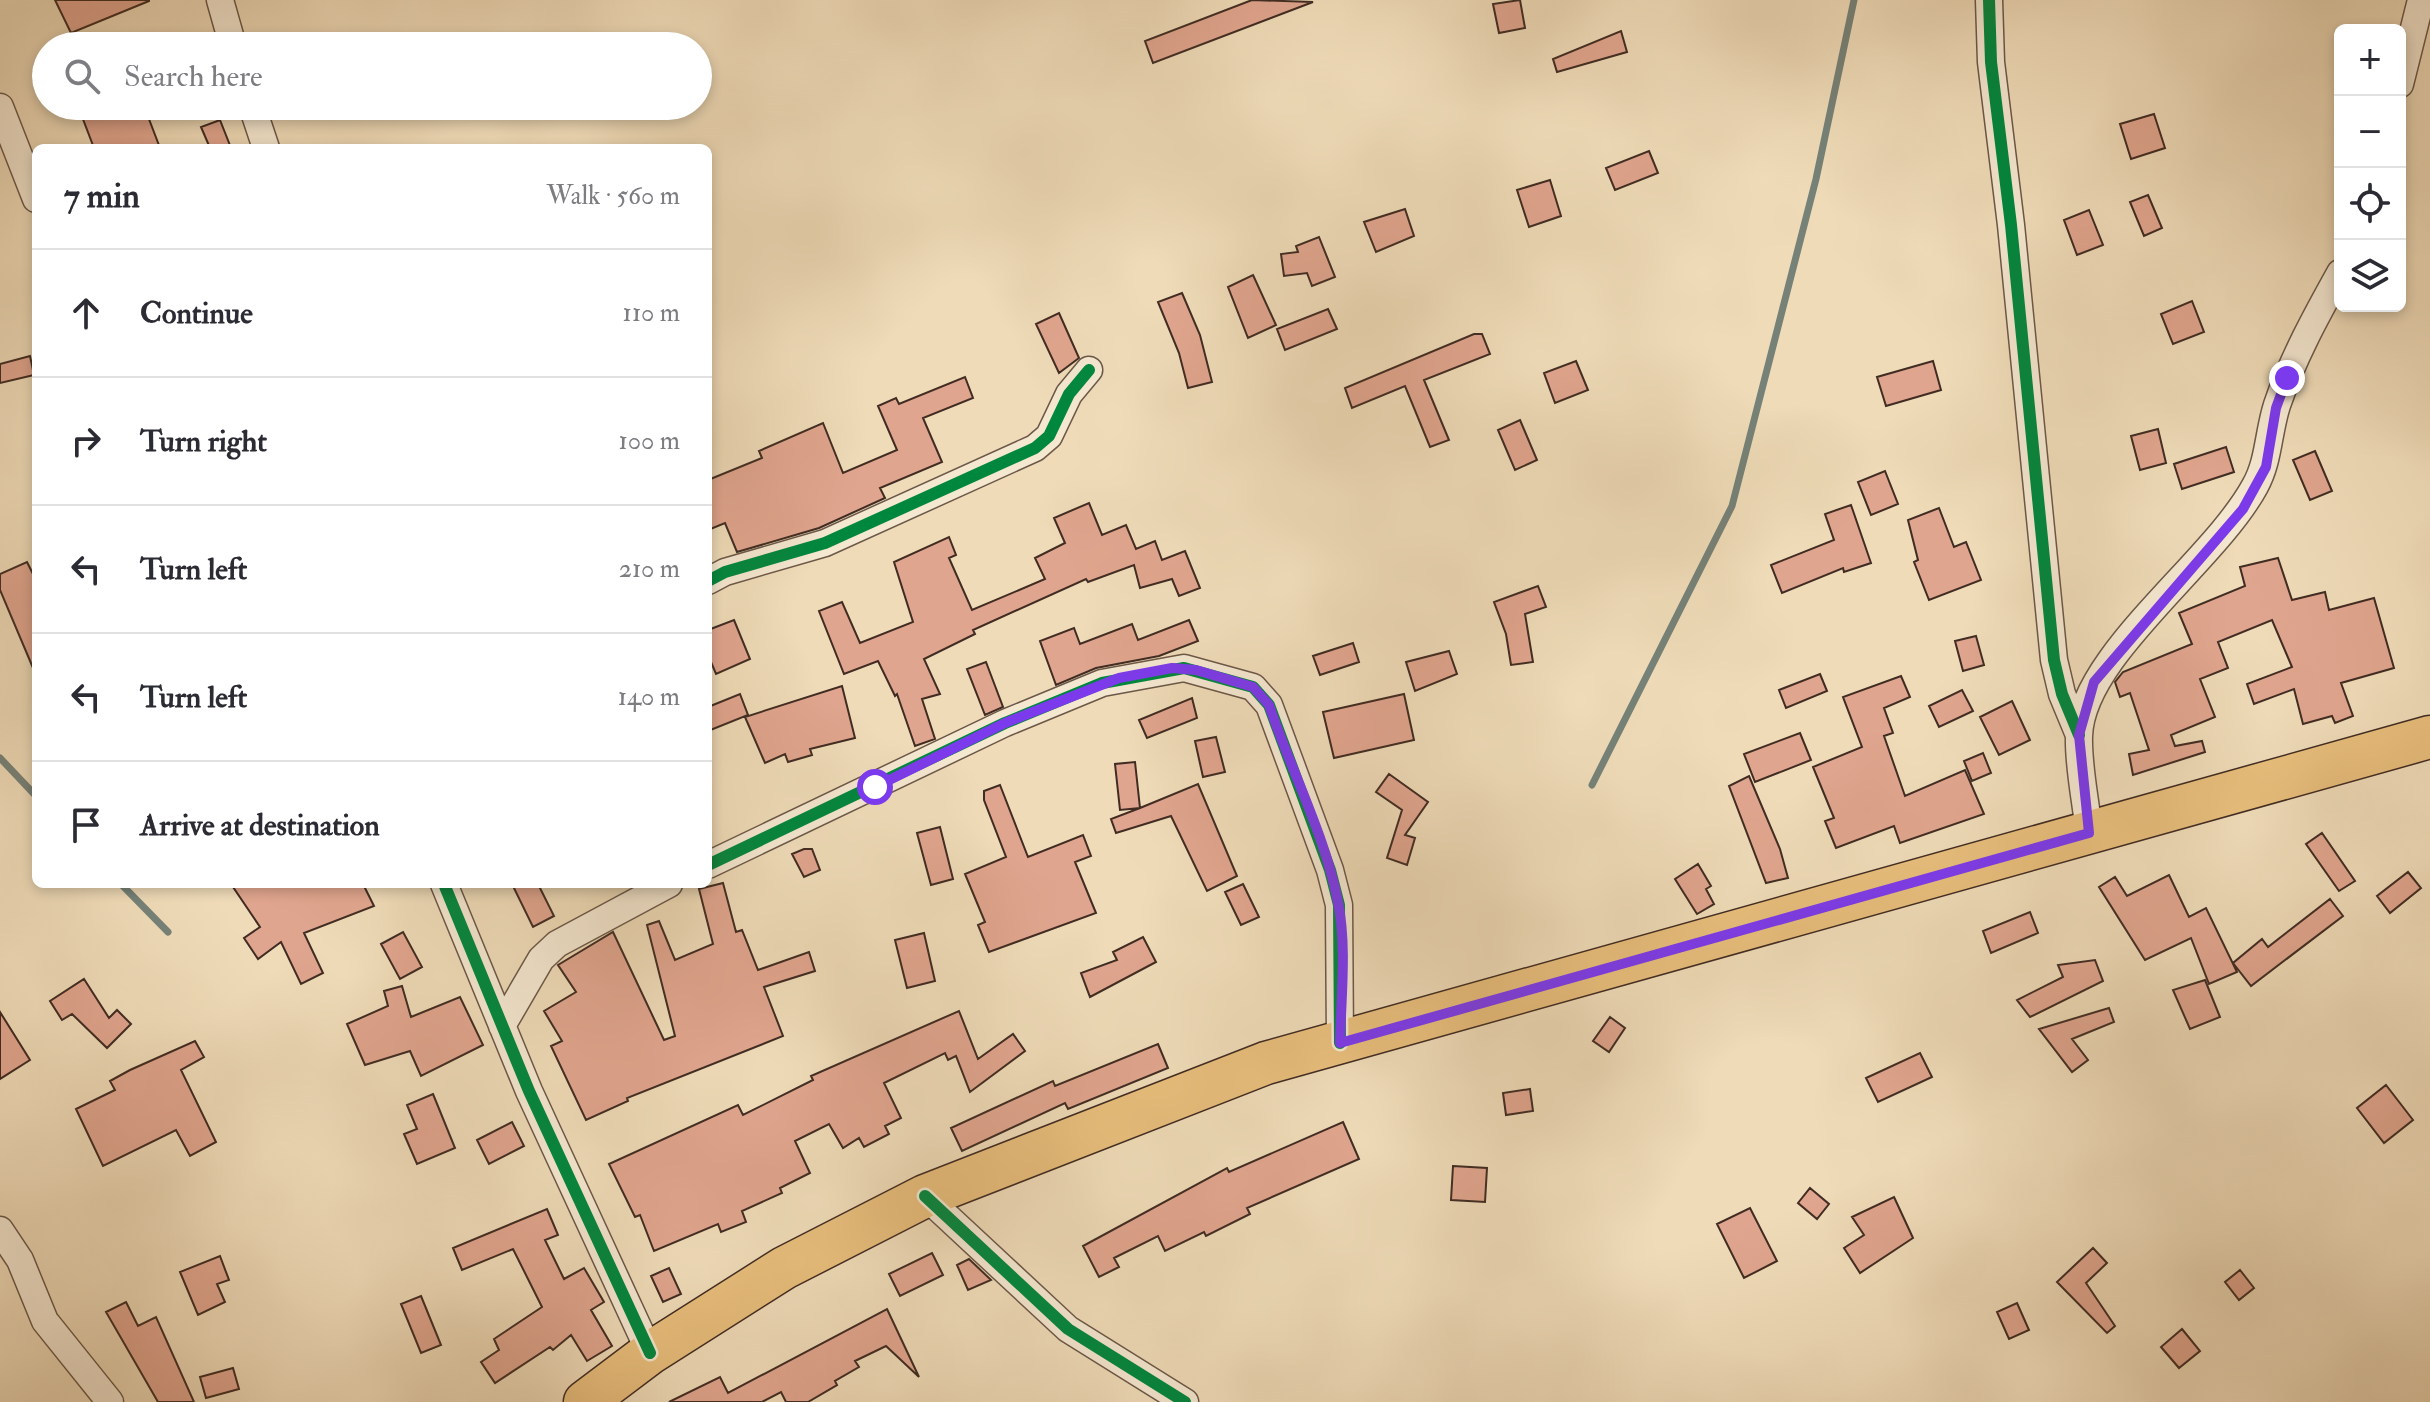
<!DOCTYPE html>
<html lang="en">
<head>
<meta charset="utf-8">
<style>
  :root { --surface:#fff; --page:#f2f2f3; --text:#2b2b33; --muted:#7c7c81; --line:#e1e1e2 }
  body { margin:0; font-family:"IM FELL Double Pica",serif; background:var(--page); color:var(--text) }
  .controls { position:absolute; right:24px; top:24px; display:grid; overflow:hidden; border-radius:12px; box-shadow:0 4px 12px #0003 }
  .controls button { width:72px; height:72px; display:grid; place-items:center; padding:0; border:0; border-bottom:2px solid var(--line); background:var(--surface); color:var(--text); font:40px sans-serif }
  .stop { position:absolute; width:24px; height:24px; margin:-18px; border:6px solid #7c3aed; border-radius:50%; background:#fff }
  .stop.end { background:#7c3aed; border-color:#fff; box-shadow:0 2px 8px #0008 }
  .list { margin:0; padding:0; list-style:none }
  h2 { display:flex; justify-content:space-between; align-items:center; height:104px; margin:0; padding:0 32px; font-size:34px }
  h2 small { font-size:26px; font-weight:400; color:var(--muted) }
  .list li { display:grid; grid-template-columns:52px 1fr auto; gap:24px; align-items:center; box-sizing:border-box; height:128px; padding:0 32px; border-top:2px solid var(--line) }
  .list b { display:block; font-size:30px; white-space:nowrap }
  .list em { font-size:26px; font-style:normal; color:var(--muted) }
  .icon { flex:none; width:44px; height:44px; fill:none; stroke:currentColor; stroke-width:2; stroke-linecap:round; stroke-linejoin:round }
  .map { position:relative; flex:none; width:2430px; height:1402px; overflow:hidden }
  .search { position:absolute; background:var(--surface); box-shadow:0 4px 12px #0003; left:32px; top:32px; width:680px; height:88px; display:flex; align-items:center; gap:20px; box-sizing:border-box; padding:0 28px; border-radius:44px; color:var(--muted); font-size:30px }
  .panel { position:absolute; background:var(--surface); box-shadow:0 4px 12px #0003; left:32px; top:144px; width:680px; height:744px; border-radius:12px }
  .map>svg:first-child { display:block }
</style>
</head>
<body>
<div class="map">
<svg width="2430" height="1402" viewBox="0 0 2430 1402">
  <rect width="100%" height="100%" fill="#efdbb8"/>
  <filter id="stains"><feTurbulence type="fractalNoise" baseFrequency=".0025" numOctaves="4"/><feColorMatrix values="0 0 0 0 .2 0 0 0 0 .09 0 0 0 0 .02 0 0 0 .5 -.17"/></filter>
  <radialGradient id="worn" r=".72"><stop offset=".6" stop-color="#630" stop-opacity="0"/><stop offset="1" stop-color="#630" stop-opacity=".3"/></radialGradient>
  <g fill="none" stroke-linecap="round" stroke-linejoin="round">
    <!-- stream -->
    <path stroke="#768278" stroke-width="7" d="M0 758 36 796
      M1592 785 1732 506 1816 179 1854 0
      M121 884 168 932"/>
  </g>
  <!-- building -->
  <path fill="#e0a58e" stroke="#402c23" stroke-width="2" d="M55 0H149V1L71 33Z
    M1252 0 1313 2 1153 63 1145 41Z
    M1520 0 1525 28 1499 33 1493 4Z
    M1621 31 1627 52 1557 72 1553 59Z
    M78 106H144L160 148H94Z
    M2154 114 2165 148 2131 159 2120 124Z
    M220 120 231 148H210L201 127Z
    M1649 151 1658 173 1615 190 1606 168Z
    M1550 180 1561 216 1529 227 1517 190Z
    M2148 195 2162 228 2144 236 2130 202Z
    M1405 209 1414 236 1376 252 1364 222Z
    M2089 210 2103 245 2077 255 2064 220Z
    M1319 237 1335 277 1312 286 1307 273 1284 276 1281 254 1298 252 1296 246Z
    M1253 275 1276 325 1248 338 1228 287Z
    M1182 293 1200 335 1212 382 1188 388 1179 353 1158 302Z
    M2192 301 2204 332 2173 344 2161 314Z
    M1328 309 1337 329 1285 350 1277 329Z
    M1059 313 1079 358 1059 373 1036 324Z
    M1474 334H1482L1490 354 1424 380 1449 440 1430 447 1405 386 1352 408 1345 388Z
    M30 356 34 375 0 383V364Z
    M1576 361 1588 390 1555 403 1544 373Z
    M1933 361 1941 390 1886 406 1877 377Z
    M965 377 973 398 923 418 942 462 880 488 885 498 819 528 737 552 725 523 708 530V480L762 458 759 451 823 423 843 473 897 450 878 406 896 398 899 404Z
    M1520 420 1537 460 1515 470 1498 430Z
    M2158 429 2166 463 2140 470 2131 436Z
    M2226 447 2234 472 2182 489 2174 464Z
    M2315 451 2332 491 2310 500 2293 460Z
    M1885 471 1898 504 1871 515 1858 482Z
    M1089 503 1102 535 1126 525 1136 549 1155 541 1162 560 1185 551 1200 588 1179 596 1172 579 1140 588 1134 565 1088 582 1086 579 973 630 975 634 924 659 940 694 922 699 935 739 915 746 897 694 895 696 878 661 844 674 819 611 842 602 860 643 913 622 894 562 949 537 956 555 949 558 972 610 1045 579 1035 558 1065 543 1054 518Z
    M1851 505 1871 563 1844 572 1843 568 1782 593 1771 565 1834 540 1825 514Z
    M1939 508 1954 547 1966 542 1981 580 1929 600 1914 562 1918 560 1908 520Z
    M2278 558 2292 600 2325 592 2329 610 2374 598 2394 668 2341 683 2353 716 2335 723 2332 716 2303 724 2294 689 2254 704 2247 684 2292 667 2272 620 2218 642 2228 668 2200 679 2215 717 2171 735 2175 746 2202 741 2205 752 2133 775 2129 754 2149 750 2130 693 2120 697 2115 682 2123 672 2192 644 2179 613 2245 586 2240 567Z
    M27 562 36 580V675L0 590V574Z
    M1538 586 1546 607 1525 614 1533 662 1511 665 1506 634 1494 602Z
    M734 620 750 659 716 674 708 655V630Z
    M1189 620 1198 641 1159 656 1096 668 1056 685 1040 641 1074 628 1080 644 1132 624 1138 640Z
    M1976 636 1984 665 1963 671 1955 641Z
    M1353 643 1359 662 1320 675 1313 656Z
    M1449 651 1457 674 1415 691 1406 662Z
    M986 662 1003 707 985 715 967 669Z
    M1820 674 1827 691 1786 708 1779 690Z
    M1901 676 1910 697 1884 708 1893 733 1884 736 1905 796 1965 770 1984 814 1900 843 1894 826 1836 848 1825 821 1834 818 1813 767 1862 747 1843 697Z
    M842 686 855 738 810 749 812 755 788 762 785 754 765 763 745 717Z
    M1962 690 1973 711 1939 727 1929 706Z
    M740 694 748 715 708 731V707Z
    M1404 694 1414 740 1334 758 1323 712Z
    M1192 698 1197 718 1147 738 1139 720Z
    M2012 701 2030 740 1999 755 1980 717Z
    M1800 733 1811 760 1755 782 1744 754Z
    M1216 737 1225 772 1203 777 1195 741Z
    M1983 753 1991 773 1972 781 1964 761Z
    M1135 762 1140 808 1198 784 1237 876 1207 891 1171 816 1116 833 1111 819 1140 808 1120 810 1115 764Z
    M1389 774 1428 802 1405 835 1415 838 1407 865 1387 858 1402 810 1376 792Z
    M1749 776 1780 849 1788 878 1766 883 1729 786Z
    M1000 785 1028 857 1083 835 1091 856 1075 862 1096 913 989 952 978 925 985 922 965 874 1006 857 984 800V791Z
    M940 827 953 879 931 885 917 833Z
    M2322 833 2355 881 2339 891 2306 844Z
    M804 849H812L820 870 804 877 792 854Z
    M1698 864 1711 886 1706 889 1714 904 1697 914 1675 879Z
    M2408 872 2421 888 2390 913 2377 896Z
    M2169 875 2189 917 2206 908 2237 972 2209 984 2191 938 2145 960 2099 887 2115 877 2127 896Z
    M723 883 736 932 742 930 758 970 809 952 815 971 764 987 783 1036 627 1098 628 1101 586 1120 551 1046 562 1041 544 1011 576 992 558 965 613 932 664 1040 675 1036 647 925 659 921 675 960 713 944 699 889Z
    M231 884H363L374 906 304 933 323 973 301 984 281 942 258 959 244 938 260 927Z
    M512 884H538L554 916 533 927Z
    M1243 884 1259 917 1241 925 1225 892Z
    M2330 899 2343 916 2251 986 2233 963 2262 939 2268 947Z
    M2030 912 2038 933 1991 953 1983 931Z
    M403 932 422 967 400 979 381 944Z
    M924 933 935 981 907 988 895 940Z
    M1143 937 1156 962 1090 997 1081 973 1117 960 1113 952Z
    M2095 960 2103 981 2030 1017 2017 1000 2063 977 2058 965Z
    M84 979 109 1018 117 1010 131 1024 107 1048 72 1014 62 1020 50 1001Z
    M2205 980 2220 1017 2190 1029 2173 990Z
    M402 986 411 1017 460 997 483 1045 421 1076 410 1051 365 1065 347 1024 388 1006 384 991Z
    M2109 1008 2114 1022 2072 1039 2088 1060 2072 1072 2039 1029Z
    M959 1011 978 1059 1013 1034 1025 1051 970 1092 956 1056 948 1060 945 1053 884 1083 901 1118 885 1126 889 1134 864 1147 859 1138 843 1148 829 1124 795 1141 810 1173 780 1188 782 1193 742 1211 746 1222 721 1232 718 1224 654 1251 640 1215 635 1217 609 1164 738 1105 743 1115 813 1080 811 1076Z
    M0 1012 30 1060 0 1079Z
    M1610 1017 1625 1028 1609 1052 1593 1041Z
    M195 1041 204 1057 181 1070 216 1142 190 1156 176 1130 103 1166 76 1109 115 1090 110 1081 130 1070Z
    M1158 1044 1168 1068 1068 1109 1065 1103 962 1151 951 1128 1053 1081 1055 1086Z
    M1920 1053 1932 1077 1878 1102 1866 1078Z
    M2386 1085 2413 1120 2384 1143 2357 1108Z
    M1530 1089 1533 1111 1506 1115 1503 1093Z
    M433 1094 455 1148 417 1164 404 1134 417 1129 407 1105Z
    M512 1122 524 1146 489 1164 477 1140Z
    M1343 1122 1359 1159 1247 1208 1250 1214 1206 1236 1204 1232 1165 1251 1158 1236 1114 1258 1119 1267 1099 1277 1083 1246 1227 1168 1229 1172Z
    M1453 1166 1487 1168 1485 1202 1451 1200Z
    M1810 1188 1829 1204 1817 1219 1798 1203Z
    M1894 1197 1913 1238 1860 1273 1844 1248 1864 1235 1852 1217Z
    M1750 1208 1777 1261 1744 1278 1717 1224Z
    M547 1209 558 1235 545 1240 564 1279 584 1268 604 1302 591 1310 612 1346 587 1361 571 1335 553 1350 550 1347 495 1383 481 1362 499 1350 494 1339 542 1307 513 1249 462 1270 453 1248Z
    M2093 1248 2107 1263 2086 1283 2115 1326 2107 1333 2057 1282Z
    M932 1253 943 1275 900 1296 889 1274Z
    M220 1256 229 1280 217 1284 225 1302 198 1315 180 1272Z
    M969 1259 991 1280 968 1290 957 1265Z
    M669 1268 681 1294 663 1302 651 1276Z
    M2240 1270 2254 1288 2239 1300 2225 1282Z
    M421 1296 441 1345 421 1353 401 1304Z
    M126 1302 138 1326 156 1317 194 1402H158L106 1312Z
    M2017 1303 2029 1330 2009 1339 1997 1312Z
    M887 1309 919 1377 886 1346 855 1361 859 1367 835 1381 837 1385 808 1402H786L781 1392 762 1402H669L720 1377 728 1393Z
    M2182 1329 2200 1351 2179 1368 2161 1347Z
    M233 1368 239 1389 206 1398 200 1377Z"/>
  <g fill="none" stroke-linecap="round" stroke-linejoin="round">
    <!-- minor casing -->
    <g stroke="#6c5848" stroke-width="29">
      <path id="minor" d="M220 0 233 46
        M1989 0 1991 62 2011 225 2054 660 2062 694 2079 735
        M2400 84 2421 0
        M252 106 266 148
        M0 107 36 199
        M708 581 725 572 825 543 1035 448 1049 436 1069 394 1089 370
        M2089 833C2086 801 2078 767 2079 736 2081 656 2214 562 2255 486 2269 461 2268 433 2277 405 2293 358 2316 316 2340 273
        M708 865 1005 723 1102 683 1184 668 1253 687 1269 705 1330 870 1339 905 1340 1043
        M444 884 529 1091 650 1353
        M502 1026 541 959 557 944 669 884
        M925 1196 1068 1329 1185 1402
        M0 1230 20 1260 45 1321 110 1402"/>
    </g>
    <!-- primary casing -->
    <g stroke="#402c23" stroke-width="45">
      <path id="primary" d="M585 1402 650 1353 784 1268 925 1196 1266 1063 2430 737"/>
    </g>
    <!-- minor -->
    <use href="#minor" stroke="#f5e8d1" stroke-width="26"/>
    <!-- primary -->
    <use href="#primary" stroke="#e8be7c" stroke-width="42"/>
    <!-- cycleway casing -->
    <g stroke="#f5e8d1" stroke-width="17">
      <path id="cycleway" d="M1989 0 1991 62 2011 225 2054 660 2062 694 2079 735
        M708 581 725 572 825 543 1035 448 1049 436 1069 394 1089 370
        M708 865 1005 723 1102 683 1184 668 1253 687 1269 705 1330 870 1339 905 1340 1043
        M444 884 529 1091 650 1353
        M925 1196 1068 1329 1185 1402"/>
    </g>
    <!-- cycleway -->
    <use href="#cycleway" stroke="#00873e" stroke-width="12"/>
  </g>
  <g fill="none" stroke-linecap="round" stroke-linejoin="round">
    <!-- route -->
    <path stroke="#7c3aed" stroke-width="10" d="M875 787 1005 723 1119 678 1172 668 1196 670 1253 687 1269 705C1291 770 1325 835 1338 902 1347 947 1341 997 1340 1043L2089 833 2079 735 2094 682 2243 509 2266 467 2276 408 2287 378"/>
  </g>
  <rect width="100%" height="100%" filter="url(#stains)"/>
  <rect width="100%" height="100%" fill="url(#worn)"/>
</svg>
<div class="controls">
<button>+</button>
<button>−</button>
<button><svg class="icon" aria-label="locate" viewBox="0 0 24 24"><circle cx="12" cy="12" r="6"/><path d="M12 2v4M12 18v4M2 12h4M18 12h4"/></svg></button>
<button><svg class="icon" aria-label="layers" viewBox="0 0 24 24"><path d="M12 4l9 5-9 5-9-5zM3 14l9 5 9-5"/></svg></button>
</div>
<div class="stop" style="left:875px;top:787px"></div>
<div class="stop end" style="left:2287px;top:378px"></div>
<div class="search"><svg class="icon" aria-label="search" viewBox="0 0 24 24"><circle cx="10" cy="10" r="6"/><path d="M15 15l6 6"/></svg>Search here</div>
<section class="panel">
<h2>7 min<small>Walk · 560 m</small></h2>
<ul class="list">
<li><svg class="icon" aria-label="ahead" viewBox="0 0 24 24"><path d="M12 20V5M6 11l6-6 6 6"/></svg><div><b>Continue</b></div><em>110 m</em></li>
<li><svg class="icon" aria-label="right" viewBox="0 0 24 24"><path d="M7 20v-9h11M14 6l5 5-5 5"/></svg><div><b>Turn right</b></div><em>100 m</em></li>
<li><svg class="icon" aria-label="left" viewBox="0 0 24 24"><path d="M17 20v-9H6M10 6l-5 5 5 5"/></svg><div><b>Turn left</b></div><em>210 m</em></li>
<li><svg class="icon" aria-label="left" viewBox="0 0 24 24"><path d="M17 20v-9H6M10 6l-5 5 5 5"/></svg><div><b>Turn left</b></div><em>140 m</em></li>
<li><svg class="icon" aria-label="arrive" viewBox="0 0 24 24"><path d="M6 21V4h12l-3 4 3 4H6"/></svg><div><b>Arrive at destination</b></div></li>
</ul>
</section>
</div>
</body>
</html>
